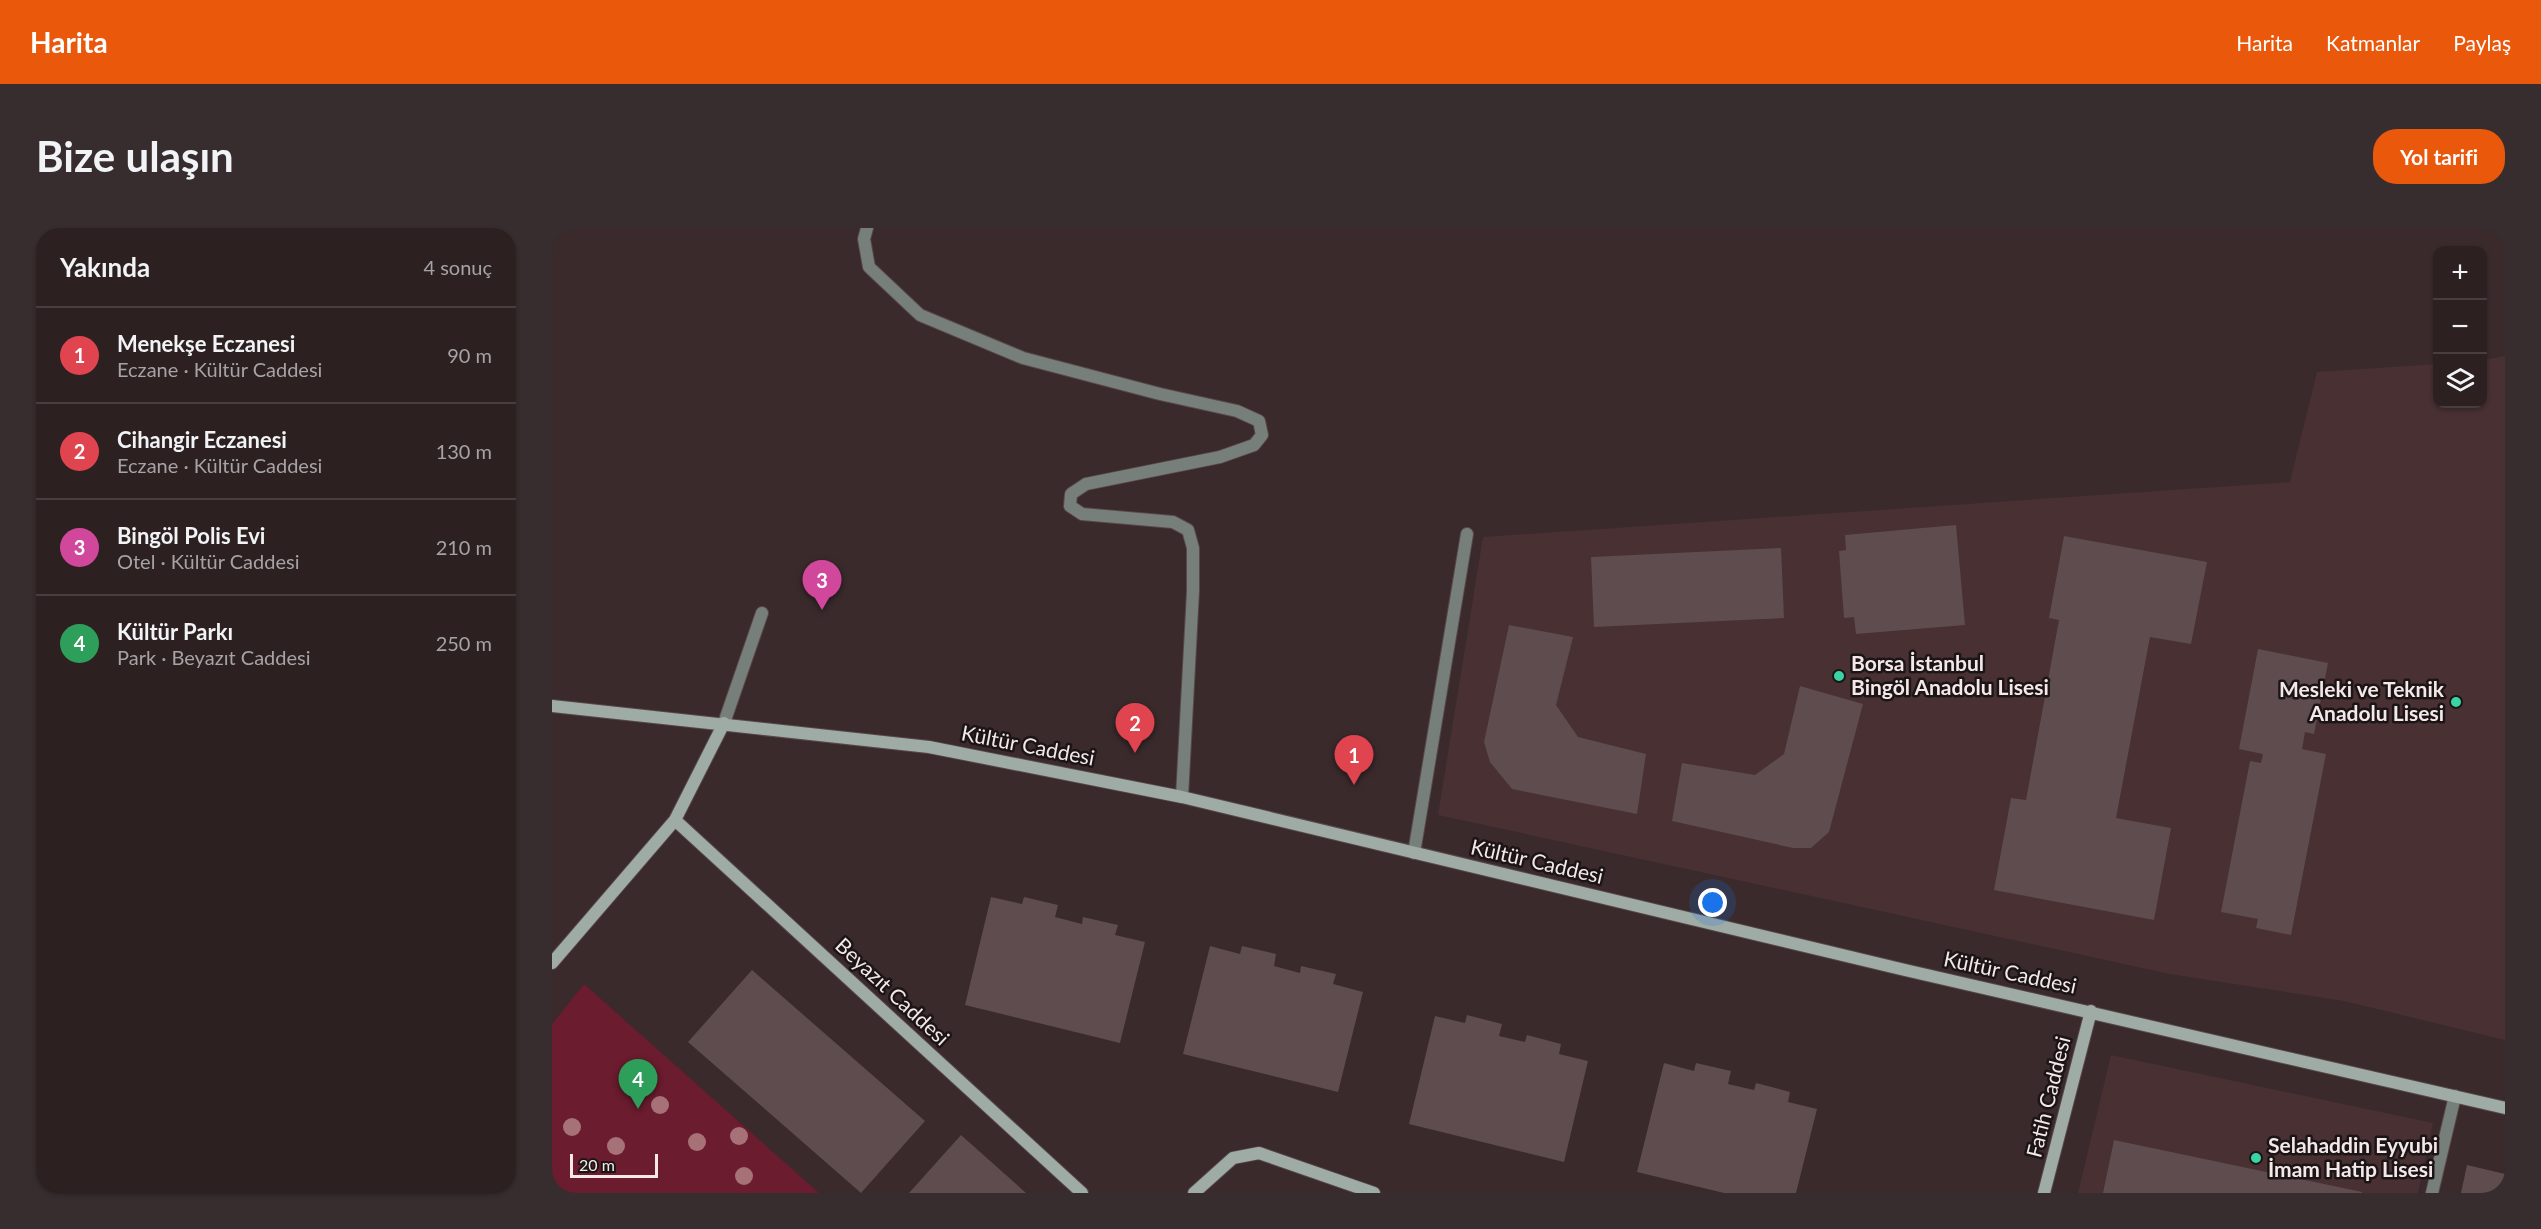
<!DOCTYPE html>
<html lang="tr">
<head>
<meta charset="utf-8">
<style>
  :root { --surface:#2c2021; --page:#382d2e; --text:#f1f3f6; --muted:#a6a3a5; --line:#483e3f; --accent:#ea580c }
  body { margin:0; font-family:Lato,sans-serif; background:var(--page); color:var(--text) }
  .controls { position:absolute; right:18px; top:18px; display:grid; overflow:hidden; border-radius:12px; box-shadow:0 2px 4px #0004 }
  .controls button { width:54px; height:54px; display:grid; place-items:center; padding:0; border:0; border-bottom:2px solid var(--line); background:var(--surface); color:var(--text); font:30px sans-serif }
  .scale { position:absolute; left:18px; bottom:15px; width:88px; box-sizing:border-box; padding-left:6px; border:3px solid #f4e8e9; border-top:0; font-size:16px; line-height:21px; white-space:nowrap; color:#f4e8e9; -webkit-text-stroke:4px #1c1516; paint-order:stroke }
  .you { position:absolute; left:1161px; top:675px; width:21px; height:21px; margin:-15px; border:4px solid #fff; border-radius:50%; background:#1a73e8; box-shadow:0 0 0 9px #1a73e833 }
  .badge { display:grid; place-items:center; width:39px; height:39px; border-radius:50%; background:var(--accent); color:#fff; font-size:20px; font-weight:700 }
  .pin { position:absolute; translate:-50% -50px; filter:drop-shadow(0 2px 3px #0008) }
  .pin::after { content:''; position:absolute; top:32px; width:21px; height:18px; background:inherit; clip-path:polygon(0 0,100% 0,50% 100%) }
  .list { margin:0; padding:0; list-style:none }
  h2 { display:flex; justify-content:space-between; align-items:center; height:78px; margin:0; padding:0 24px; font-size:26px }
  h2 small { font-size:20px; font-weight:400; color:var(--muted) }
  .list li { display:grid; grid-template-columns:39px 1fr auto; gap:18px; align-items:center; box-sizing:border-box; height:96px; padding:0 24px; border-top:2px solid var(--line) }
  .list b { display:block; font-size:22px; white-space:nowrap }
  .list p { margin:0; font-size:20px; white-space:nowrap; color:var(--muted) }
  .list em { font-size:20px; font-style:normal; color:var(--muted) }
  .icon { flex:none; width:33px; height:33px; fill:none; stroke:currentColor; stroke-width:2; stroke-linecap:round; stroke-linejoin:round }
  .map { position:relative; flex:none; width:1953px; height:965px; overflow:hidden; border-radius:24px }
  header { display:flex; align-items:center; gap:36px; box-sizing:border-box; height:84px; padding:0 30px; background:var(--accent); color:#fff }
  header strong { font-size:28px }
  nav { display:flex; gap:33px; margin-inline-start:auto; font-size:21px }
  .intro { display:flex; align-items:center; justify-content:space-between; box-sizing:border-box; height:144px; padding:0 36px }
  h1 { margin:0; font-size:42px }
  .button { padding:15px 27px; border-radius:24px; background:var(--accent); color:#fff; font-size:21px; font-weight:700 }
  main { display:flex; gap:36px; padding:0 36px }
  aside { flex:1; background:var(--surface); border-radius:24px; box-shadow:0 2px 4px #0004 }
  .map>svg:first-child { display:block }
</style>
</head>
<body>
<header>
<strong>Harita</strong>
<nav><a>Harita</a><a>Katmanlar</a><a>Paylaş</a></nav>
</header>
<div class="intro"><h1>Bize ulaşın</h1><a class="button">Yol tarifi</a></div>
<main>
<aside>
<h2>Yakında<small>4 sonuç</small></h2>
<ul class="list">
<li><span class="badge" style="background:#e0444e">1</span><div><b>Menekşe Eczanesi</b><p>Eczane · Kültür Caddesi</p></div><em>90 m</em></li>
<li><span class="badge" style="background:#e0444e">2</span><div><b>Cihangir Eczanesi</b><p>Eczane · Kültür Caddesi</p></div><em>130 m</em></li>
<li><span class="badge" style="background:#d1479c">3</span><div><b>Bingöl Polis Evi</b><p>Otel · Kültür Caddesi</p></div><em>210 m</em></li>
<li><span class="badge" style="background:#2e9e5b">4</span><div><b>Kültür Parkı</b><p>Park · Beyazıt Caddesi</p></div><em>250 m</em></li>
</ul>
</aside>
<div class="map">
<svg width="1953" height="965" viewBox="0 0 1953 965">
  <rect width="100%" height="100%" fill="#3a2a2c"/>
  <!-- built -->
  <path fill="#483033" d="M1953 128V812L1792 773 1618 746 886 587 931 309 1738 254 1765 144 1885 136 1886 176H1930L1931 132Z
    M1559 827 1881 895 1866 965H1526Z"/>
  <!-- green -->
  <path fill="#6b1c2e" d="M32 756 267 965H0V796Z"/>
  <!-- building -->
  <path fill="#5e4c4e" d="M1404 297 1413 397 1304 406 1302 389 1292 390 1287 323 1294 322 1293 307Z
    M1512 308 1655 334 1639 416 1598 409 1564 590 1619 600 1602 692 1442 662 1459 570 1474 572 1507 392 1497 390Z
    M1229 320 1232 390 1042 399 1039 329Z
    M957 397 1021 409 1004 477 1026 509 1094 526 1085 586 960 561 938 534 932 514Z
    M1706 421 1776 435 1762 506 1753 504 1750 521 1774 526 1739 707 1704 700 1706 691 1669 684 1698 533 1709 535 1711 526 1687 521Z
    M1248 458 1311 476 1277 604 1259 620H1241L1120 593 1130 535 1203 547 1232 526Z
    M439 669 470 676 472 669 506 677 503 689 530 696 531 689 566 697 563 707 593 714 568 815 413 777Z
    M658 718 688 726 690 718 724 726 722 738 748 745 749 738 784 746 781 756 811 764 786 864 631 826Z
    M200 742 373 893 309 965 136 814Z
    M915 787 950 796 947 808 973 814 975 807 1009 816 1007 826 1036 833 1012 934 857 896 883 788 913 795Z
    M1112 835 1142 843 1144 835 1179 843 1176 856 1202 862 1204 855 1238 864 1236 874 1265 881 1244 965H1172L1085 944Z
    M409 907 474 965H357Z
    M1562 912 1810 964V965H1551Z
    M1915 937 1953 946V965H1909Z"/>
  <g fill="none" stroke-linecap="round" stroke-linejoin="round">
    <!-- street casing -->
    <g stroke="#58484a" stroke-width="14">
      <path id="street" d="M315 0 312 11 317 39 368 87 471 130 608 166 685 183 707 193 710 207 702 217 668 229 534 256 519 266 518 278 530 286 621 294 636 302 641 320V363L630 569
        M172 495 210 385
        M862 625 915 306
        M1880 965 1903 868"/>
    </g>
    <!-- secondary casing -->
    <g stroke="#58484a" stroke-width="14">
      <path id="secondary" d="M0 478 377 519 630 569 1353 742 1953 880
        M123 592 530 965
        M0 735 123 592 172 495
        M642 965 681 930 707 925 822 965
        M1492 965 1539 783"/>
    </g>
    <!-- street -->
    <use href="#street" stroke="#777f7b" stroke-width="12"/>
    <!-- secondary -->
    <use href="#secondary" stroke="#9faca6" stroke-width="12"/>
  </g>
  <!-- trees -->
  <g fill="#a67278">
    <circle cx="108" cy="877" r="9"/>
    <circle cx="20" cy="899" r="9"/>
    <circle cx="187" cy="908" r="9"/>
    <circle cx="145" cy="914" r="9"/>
    <circle cx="64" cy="918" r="9"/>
    <circle cx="192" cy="948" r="9"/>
  </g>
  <!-- markers -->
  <g fill="#3ad4a4" stroke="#1c1516" stroke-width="2">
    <circle cx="1287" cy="448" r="6"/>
    <circle cx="1904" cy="474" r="6"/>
    <circle cx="1704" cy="930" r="6"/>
  </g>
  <g text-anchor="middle" stroke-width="5" stroke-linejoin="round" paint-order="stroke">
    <!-- poi labels -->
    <g font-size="21" font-weight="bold" fill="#f4e8e9" stroke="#1c1516" text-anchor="start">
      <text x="1299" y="443">Borsa İstanbul<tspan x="1299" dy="24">Bingöl Anadolu Lisesi</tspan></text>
      <text x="1892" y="469" text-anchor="end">Mesleki ve Teknik<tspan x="1892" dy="24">Anadolu Lisesi</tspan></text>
      <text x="1716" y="925">Selahaddin Eyyubi<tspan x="1716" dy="24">İmam Hatip Lisesi</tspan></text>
    </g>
    <!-- street labels -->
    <g font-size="21" fill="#f4e8e9" stroke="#1c1516">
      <text transform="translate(476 518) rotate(11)" y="7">Kültür Caddesi</text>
      <text transform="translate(985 634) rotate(13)" y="7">Kültür Caddesi</text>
      <text transform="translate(1458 745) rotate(12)" y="7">Kültür Caddesi</text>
      <text transform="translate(340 764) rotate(43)" y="7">Beyazıt Caddesi</text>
      <text transform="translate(1497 869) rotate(-76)" y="7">Fatih Caddesi</text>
    </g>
  </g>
</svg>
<div class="controls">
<button>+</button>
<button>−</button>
<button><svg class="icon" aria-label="layers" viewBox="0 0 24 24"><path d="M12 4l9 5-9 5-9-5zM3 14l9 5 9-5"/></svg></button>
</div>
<div class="scale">20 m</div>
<div class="you"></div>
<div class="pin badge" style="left:802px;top:557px;background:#e0444e">1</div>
<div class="pin badge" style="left:583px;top:525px;background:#e0444e">2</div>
<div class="pin badge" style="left:270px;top:382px;background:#d1479c">3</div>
<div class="pin badge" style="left:86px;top:881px;background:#2e9e5b">4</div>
</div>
</main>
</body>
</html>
